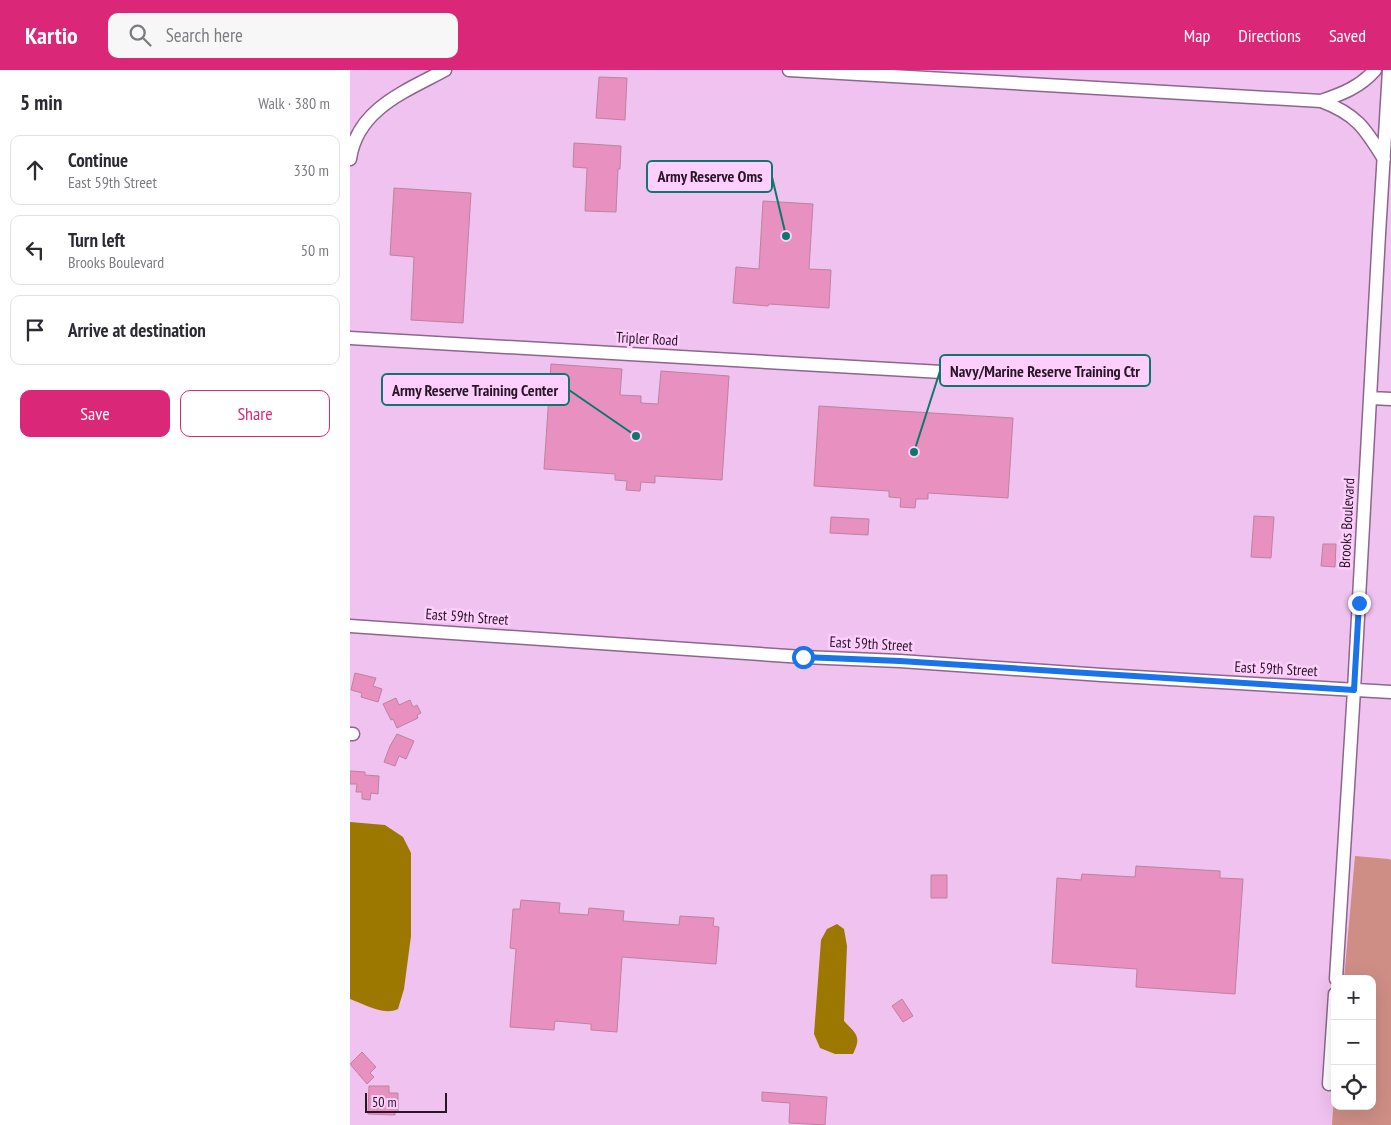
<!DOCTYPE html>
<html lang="en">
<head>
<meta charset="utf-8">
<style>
  :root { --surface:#fff; --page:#f7f7f7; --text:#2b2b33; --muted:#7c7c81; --line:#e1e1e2; --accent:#db2777 }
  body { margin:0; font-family:"PT Sans Narrow",sans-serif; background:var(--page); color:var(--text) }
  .controls { position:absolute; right:15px; bottom:15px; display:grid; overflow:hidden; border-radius:10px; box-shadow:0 5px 20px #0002 }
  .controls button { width:45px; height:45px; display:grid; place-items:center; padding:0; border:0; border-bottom:1px solid var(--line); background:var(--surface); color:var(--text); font:25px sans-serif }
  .scale { position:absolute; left:15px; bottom:12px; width:82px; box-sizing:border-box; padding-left:5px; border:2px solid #261626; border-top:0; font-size:14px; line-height:18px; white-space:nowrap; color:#261626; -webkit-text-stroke:4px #fecffd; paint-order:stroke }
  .stop { position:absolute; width:15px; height:15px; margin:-11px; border:4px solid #1a73e8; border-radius:50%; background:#fff }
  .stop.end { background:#1a73e8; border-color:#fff; box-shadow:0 1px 5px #0008 }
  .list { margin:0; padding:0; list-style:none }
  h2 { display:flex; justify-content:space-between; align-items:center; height:65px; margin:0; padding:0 20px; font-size:21px }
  h2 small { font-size:16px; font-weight:400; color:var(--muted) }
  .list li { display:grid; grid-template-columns:32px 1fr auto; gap:15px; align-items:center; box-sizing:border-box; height:70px; margin:0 10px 10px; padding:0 10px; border:1px solid var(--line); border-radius:10px }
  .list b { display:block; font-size:19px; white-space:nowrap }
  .list p { margin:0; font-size:16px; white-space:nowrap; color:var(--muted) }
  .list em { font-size:16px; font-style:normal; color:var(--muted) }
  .actions { display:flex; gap:10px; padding:15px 20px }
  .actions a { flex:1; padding:11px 0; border:1px solid var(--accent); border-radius:10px; text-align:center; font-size:18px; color:var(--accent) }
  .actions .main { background:var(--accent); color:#fff }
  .icon { flex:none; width:28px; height:28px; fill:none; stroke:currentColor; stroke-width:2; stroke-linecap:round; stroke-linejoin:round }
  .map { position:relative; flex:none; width:1041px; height:1055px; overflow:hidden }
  header { display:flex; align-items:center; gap:30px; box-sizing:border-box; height:70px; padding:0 25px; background:var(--accent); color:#fff }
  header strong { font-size:24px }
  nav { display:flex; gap:28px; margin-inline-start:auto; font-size:18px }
  .search { width:350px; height:45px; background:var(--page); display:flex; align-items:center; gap:12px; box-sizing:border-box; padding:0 18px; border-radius:10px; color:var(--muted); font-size:19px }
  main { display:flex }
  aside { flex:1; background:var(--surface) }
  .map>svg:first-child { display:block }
</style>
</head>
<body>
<header>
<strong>Kartio</strong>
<div class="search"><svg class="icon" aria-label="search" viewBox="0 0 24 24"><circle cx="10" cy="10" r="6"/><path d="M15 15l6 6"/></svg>Search here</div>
<nav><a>Map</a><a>Directions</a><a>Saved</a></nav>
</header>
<main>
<aside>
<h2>5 min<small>Walk · 380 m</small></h2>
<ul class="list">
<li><svg class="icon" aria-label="ahead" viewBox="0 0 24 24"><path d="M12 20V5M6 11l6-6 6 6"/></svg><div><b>Continue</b><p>East 59th Street</p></div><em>330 m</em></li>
<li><svg class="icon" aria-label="left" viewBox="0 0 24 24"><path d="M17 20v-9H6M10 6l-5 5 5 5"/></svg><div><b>Turn left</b><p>Brooks Boulevard</p></div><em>50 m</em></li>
<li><svg class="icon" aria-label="arrive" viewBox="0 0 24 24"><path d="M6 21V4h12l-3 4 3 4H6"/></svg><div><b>Arrive at destination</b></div></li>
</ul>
<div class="actions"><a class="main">Save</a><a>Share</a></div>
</aside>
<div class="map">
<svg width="1041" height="1055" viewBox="0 0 1041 1055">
  <rect width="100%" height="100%" fill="#f0c2ef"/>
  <!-- green -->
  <path fill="#ce8e86" d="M1005 786 1039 789 1041 790V1055H982L985 1012V1036H1022V909H994Z"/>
  <!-- water -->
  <path fill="#9d7800" d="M0 752 35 755 53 767 61 783V866L54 919 48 939C33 946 14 934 0 929Z
    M487 854 494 859 497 876 494 951C506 964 512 966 503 984H485L470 978 464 964 471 870 477 859Z"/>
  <!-- building -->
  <path fill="#e890bf" stroke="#bc83a0" d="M249 7 277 8 275 50 246 48Z
    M224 73 271 76 270 99H268L266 142 235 141 237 98 223 97Z
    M44 118 121 123 113 253 61 250 64 187 40 185Z
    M413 131 463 134 459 199 481 200 479 238 419 234 418 236 383 233 386 197 409 199Z
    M201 294 272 299 270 325 291 326V333L308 334 311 301 379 306 372 410 305 406V413L291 412 290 421 276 420 277 411 265 410V404L194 399Z
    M469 336 663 348 658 428 578 423V429H566L565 438 550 437 551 428 539 427V421L464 416Z
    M904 446 924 447 921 488 901 487Z
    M481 447 519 449 518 465 480 463Z
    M973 474H986L985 497 971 496Z
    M5 603 26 608 23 616 32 619 28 632 11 627 12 623 1 620Z
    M46 628 49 635 60 630 63 637 67 635 71 643 67 645 68 648 47 658 43 649 41 650 33 634Z
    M47 664 64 671 56 689 49 686 45 696 34 692 40 676Z
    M0 701 15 702V705L29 706 28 724 21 723 20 730 12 729V722H6L7 714H0Z
    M786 796 870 801V808L893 809 885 924 786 917 787 899 702 893 707 808 731 810 732 804 785 807Z
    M581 805H597V828H581Z
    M171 830 210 833 209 843 238 845 239 838 274 841 273 851 329 855 330 846 364 848 363 856 369 857 366 894 272 887 267 962 241 960V954L205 951 204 960 160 957 166 879 160 878 163 839H170Z
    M552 929 563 946 553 952 542 936Z
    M12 982 26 997 20 1003 24 1007 17 1014 0 994Z
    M19 1016H39V1023H48V1042H45V1045L18 1044Z
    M412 1022 477 1027 475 1055 439 1053 440 1033 412 1031Z"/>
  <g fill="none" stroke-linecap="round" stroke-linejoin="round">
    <!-- minor casing -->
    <g stroke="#8e658e" stroke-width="15">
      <path id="minor" d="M439 0 971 31C1006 44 1015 58 1034 89
        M971 31C992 24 1010 17 1025 0
        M0 89C7 39 56 21 95 0
        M0 268 592 302
        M1021 328 1041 329
        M0 556 453 587 550 591 752 605 1041 622
        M0 664H3
        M986 909 1004 620 1029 164 1039 0
        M979 1014 985 924"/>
    </g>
    <!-- minor -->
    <use href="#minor" stroke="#fff" stroke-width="12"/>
  </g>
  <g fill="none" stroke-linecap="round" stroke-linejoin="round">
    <!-- route -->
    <path stroke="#1a73e8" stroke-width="6" d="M453 587 550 591 1004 620 1009 533"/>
  </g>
  <g text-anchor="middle" stroke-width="5" stroke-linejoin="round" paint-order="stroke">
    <!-- street labels -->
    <g font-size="15" fill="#261626" stroke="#fecffd">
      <text transform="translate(297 269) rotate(3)" y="5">Tripler Road</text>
      <text transform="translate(997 453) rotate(-87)" y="5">Brooks Boulevard</text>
      <text transform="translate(117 547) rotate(4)" y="5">East 59th Street</text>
      <text transform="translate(521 574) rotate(3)" y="5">East 59th Street</text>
      <text transform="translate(926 599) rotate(3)" y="5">East 59th Street</text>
    </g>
  </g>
  <!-- callouts -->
  <path fill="none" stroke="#0f766e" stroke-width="2" d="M436 166L422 107M564 382L590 301M286 366L219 320"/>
  <g fill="#0f766e" stroke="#fecffd" stroke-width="2">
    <circle cx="436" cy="166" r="5"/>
    <circle cx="564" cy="382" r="5"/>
    <circle cx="286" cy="366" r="5"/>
  </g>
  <g fill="#fecffd" stroke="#0f766e" stroke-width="2">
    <rect x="297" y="91" width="125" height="31" rx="5"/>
    <rect x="590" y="285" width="210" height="31" rx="5"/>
    <rect x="32" y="304" width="187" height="31" rx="5"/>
  </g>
  <g font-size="16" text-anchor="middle" font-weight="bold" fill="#261626">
    <text x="360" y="112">Army Reserve Oms</text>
    <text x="695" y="307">Navy/Marine Reserve Training Ctr</text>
    <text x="125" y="326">Army Reserve Training Center</text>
  </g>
</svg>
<div class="controls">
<button>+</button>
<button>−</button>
<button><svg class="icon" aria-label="locate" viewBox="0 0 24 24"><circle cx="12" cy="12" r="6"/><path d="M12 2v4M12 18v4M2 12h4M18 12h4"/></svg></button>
</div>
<div class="scale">50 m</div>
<div class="stop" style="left:453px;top:587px"></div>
<div class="stop end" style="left:1009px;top:533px"></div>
</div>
</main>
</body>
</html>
